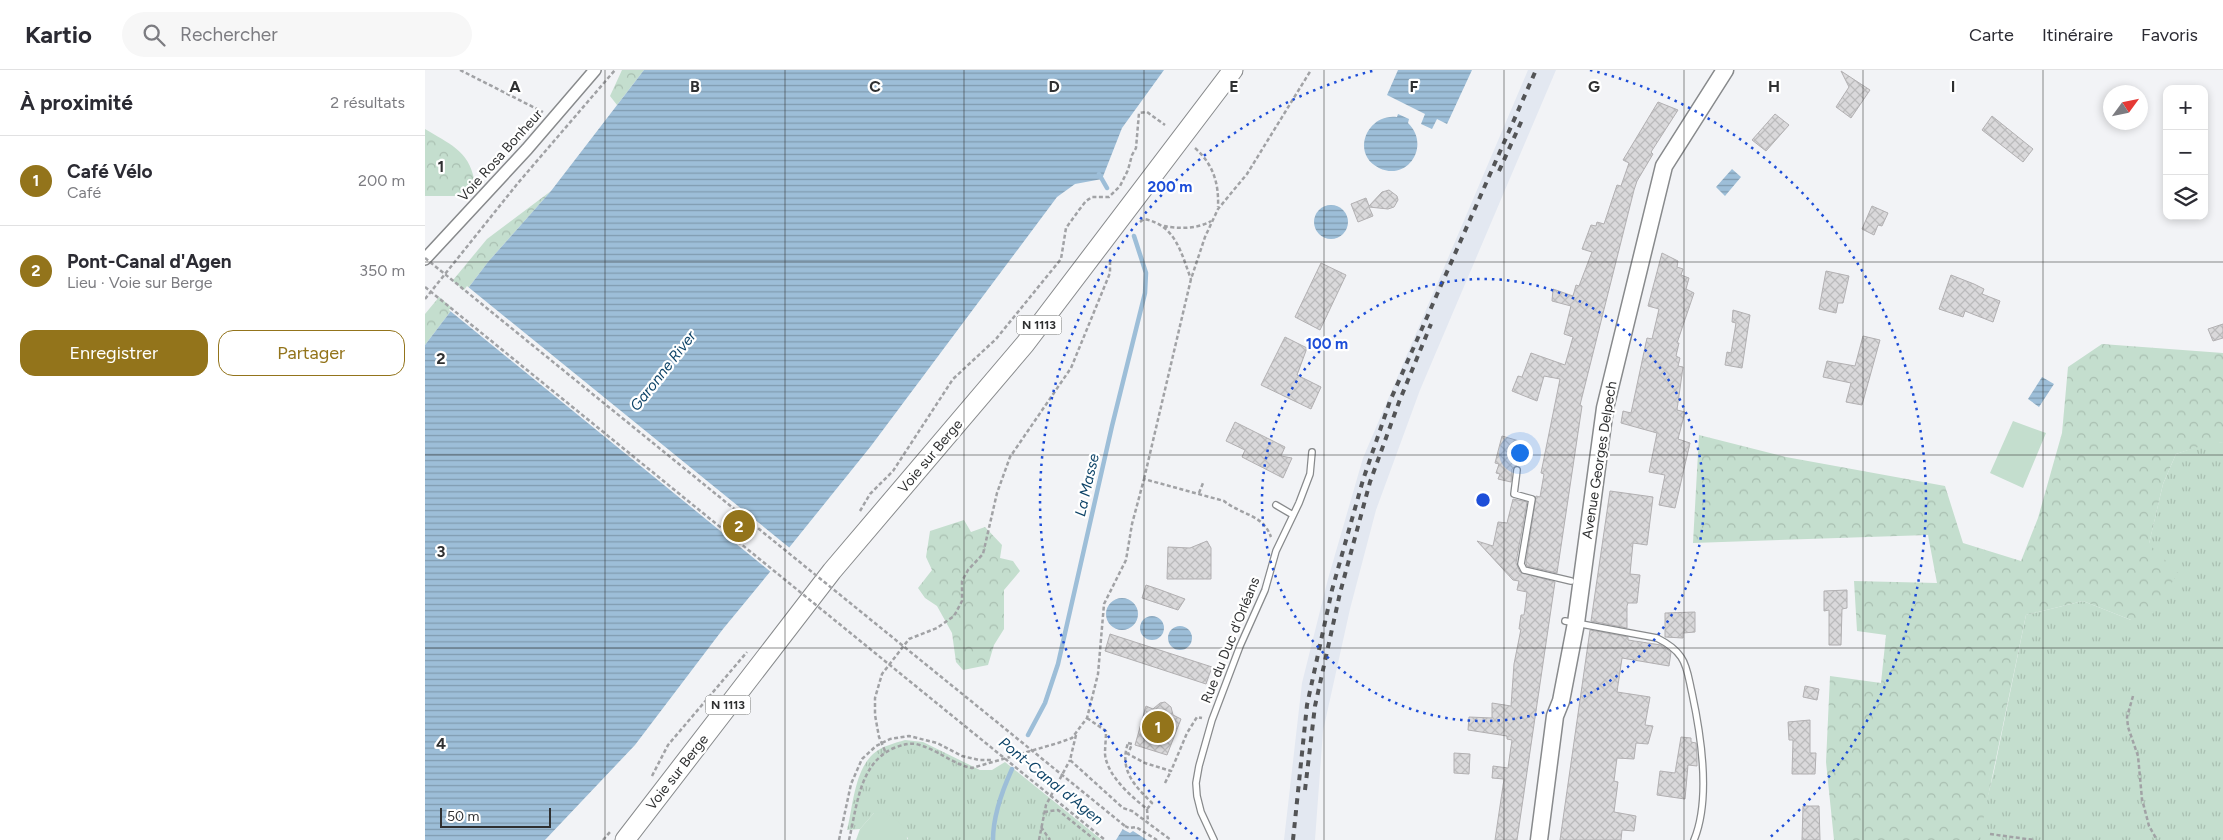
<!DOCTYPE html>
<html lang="fr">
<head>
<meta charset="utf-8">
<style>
  :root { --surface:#fff; --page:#f7f7f7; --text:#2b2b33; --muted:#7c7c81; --line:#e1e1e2; --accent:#93741b }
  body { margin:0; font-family:Figtree,sans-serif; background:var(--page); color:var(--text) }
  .controls { position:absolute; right:15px; top:15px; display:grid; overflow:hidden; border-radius:10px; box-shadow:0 2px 8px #0003 }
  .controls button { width:45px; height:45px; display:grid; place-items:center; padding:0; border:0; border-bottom:1px solid var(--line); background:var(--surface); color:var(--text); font:25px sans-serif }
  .compass { position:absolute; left:1678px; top:15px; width:45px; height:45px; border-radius:50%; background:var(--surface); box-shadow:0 2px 8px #0003; rotate:57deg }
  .scale { position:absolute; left:15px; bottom:12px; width:111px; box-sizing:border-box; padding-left:5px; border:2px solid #2f3031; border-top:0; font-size:14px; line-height:18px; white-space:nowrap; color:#2f3031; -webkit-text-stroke:4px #fff; paint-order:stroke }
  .you { position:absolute; left:1094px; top:382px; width:18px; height:18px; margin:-12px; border:4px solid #fff; border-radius:50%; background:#1a73e8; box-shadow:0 0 0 8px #1a73e833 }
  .badge { display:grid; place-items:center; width:32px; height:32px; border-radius:50%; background:var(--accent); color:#fff; font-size:16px; font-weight:700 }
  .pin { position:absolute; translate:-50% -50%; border:2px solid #fff; box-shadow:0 1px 5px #0006 }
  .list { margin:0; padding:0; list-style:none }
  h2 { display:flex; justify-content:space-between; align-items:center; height:65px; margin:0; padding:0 20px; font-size:21px }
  h2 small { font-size:16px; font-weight:400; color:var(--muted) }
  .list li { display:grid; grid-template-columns:32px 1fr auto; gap:15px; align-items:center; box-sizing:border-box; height:90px; padding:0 20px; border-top:1px solid var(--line) }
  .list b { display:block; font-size:19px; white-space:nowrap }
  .list p { margin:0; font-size:16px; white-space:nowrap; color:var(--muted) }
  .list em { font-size:16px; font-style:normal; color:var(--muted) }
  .actions { display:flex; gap:10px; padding:15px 20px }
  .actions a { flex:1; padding:11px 0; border:1px solid var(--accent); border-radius:15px; text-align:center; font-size:18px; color:var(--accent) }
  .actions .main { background:var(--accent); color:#fff }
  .icon { flex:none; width:28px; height:28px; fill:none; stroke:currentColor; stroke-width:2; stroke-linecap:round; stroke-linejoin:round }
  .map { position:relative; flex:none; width:1798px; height:770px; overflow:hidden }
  header { display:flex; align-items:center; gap:30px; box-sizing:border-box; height:70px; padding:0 25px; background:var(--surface); border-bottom:1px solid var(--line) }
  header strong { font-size:24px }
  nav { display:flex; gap:28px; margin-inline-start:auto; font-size:18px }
  .search { width:350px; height:45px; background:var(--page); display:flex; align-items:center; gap:12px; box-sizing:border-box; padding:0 18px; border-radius:28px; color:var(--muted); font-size:19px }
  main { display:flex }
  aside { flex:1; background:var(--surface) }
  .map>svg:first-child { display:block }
</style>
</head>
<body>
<header>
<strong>Kartio</strong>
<div class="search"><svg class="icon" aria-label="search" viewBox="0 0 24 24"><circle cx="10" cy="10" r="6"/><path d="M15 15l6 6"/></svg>Rechercher</div>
<nav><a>Carte</a><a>Itinéraire</a><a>Favoris</a></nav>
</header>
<main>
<aside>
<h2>À proximité<small>2 résultats</small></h2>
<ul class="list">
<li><span class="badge">1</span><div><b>Café Vélo</b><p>Café</p></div><em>200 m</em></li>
<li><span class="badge">2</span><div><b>Pont-Canal d'Agen</b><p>Lieu · Voie sur Berge</p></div><em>350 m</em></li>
</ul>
<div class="actions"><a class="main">Enregistrer</a><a>Partager</a></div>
</aside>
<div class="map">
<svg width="1798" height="770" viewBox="0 0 1798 770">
  <defs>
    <pattern id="grass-tufts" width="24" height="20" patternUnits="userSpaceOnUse" patternTransform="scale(1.25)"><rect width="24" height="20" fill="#c4dece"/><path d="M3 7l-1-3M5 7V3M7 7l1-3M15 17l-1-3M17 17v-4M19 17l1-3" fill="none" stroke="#a9bfb1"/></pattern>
    <pattern id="forest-crowns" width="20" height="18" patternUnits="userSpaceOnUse" patternTransform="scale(1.25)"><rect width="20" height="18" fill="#c4dece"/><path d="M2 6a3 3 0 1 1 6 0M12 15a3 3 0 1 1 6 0" fill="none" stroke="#a9bfb1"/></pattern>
    <pattern id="water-rules" width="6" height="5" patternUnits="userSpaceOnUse" patternTransform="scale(1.25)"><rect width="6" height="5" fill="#9dbed8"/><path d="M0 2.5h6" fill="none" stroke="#809bb0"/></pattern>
    <pattern id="building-cross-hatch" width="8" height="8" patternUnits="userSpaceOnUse" patternTransform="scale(1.25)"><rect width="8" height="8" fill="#dad9db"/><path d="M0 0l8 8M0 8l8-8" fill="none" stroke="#bbbbbc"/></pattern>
  </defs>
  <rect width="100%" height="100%" fill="#f2f3f6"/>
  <!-- built -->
  <path fill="#e3e8f1" d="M1103 0H1131L995 320 951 440 925 539 898 661 890 770H859L877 613 903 509 938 388Z"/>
  <!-- grass -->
  <path fill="url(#grass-tufts)" d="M1789 371 1798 373V770H1552L1569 701 1601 545 1658 531 1706 550 1738 414 1751 384Z
    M480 670 498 672 555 700H567L580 692 677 770H482L483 768 449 743 435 759 422 760C428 737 429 702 448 684 457 676 470 673 480 670Z"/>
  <!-- forest -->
  <path fill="url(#forest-crowns)" d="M197 0H219L192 35 185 26Z
    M0 59C23 73 44 81 49 109L33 126H0Z
    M126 121 63 192 0 275V244L62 169Z
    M1677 274 1798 283V373L1789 372 1751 384 1738 414 1724 474 1753 503 1726 546 1706 550 1658 531 1601 545 1554 770H1409L1401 692 1405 606 1456 613 1461 565 1432 561 1429 511 1512 513 1503 465 1268 473 1274 365 1361 387 1520 416 1538 473 1596 491 1613 448 1637 363 1643 297Z
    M539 450 546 462 560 457 577 475 575 488 588 491 595 501 579 520V559L569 575 563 595 538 600 531 592 527 563 512 536 500 528 493 518 507 500 501 487 505 461Z"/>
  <!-- pitch -->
  <path fill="#c4dece" d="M1588 351 1621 363 1598 418 1565 403Z
    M459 742C470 749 483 756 482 770H431L435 759 449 743Z"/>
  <!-- water -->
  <path fill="url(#water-rules)" d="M219 0H739L697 58 677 109 650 114 632 127 446 376 359 484 699 760 705 763 708 761 722 770H685L349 497 298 559 210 675 120 770H0V275L63 192 126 121Z
    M973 0H1047L1022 54 1012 49 1007 59 996 54 1000 44 962 25Z
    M973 44 984 49 983 53C1006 75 983 112 954 98 925 84 942 43 972 47Z
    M1307 99 1316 107 1300 126 1291 117Z
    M889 152a17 17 0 1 1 34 0a17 17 0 1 1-34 0Z
    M1617 307 1629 314 1614 337 1603 329Z
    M681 544a16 16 0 1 1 32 0a16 16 0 1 1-32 0Z
    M715 558a12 12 0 1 1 24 0a12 12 0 1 1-24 0Z
    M743 568a12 12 0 1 1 24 0a12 12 0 1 1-24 0Z"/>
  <!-- pier -->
  <path fill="#f2f3f6" d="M0 189 39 220 42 216 366 479 363 483 699 757 691 770H681L349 500 347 503 24 240 26 237 0 215Z"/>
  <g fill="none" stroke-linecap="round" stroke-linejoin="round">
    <!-- stream -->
    <path stroke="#9dbed8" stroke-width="4.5" d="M674 104 682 118
      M603 665 620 633 633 594 687 356 720 223 721 203 709 166
      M568 770C568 746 577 721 587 699"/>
  </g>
  <!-- building -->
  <path fill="url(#building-cross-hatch)" stroke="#b2b0b2" d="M1416 1 1445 20 1426 48 1411 37 1424 17Z
    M1233 32 1253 40 1226 82 1228 84 1212 111 1209 120 1155 335 1157 336 1132 503 1102 496 1101 493 1111 426 1115 427 1119 404 1116 403 1135 309 1119 306 1112 331 1087 321 1093 306 1097 307 1106 283 1140 295 1148 267 1139 264 1146 236 1127 231 1128 219 1148 226 1151 215 1154 216 1167 182 1157 179 1166 155 1171 156 1172 152 1179 154 1192 115 1196 116 1204 93 1198 90Z
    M1350 44 1364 55 1341 81 1327 70Z
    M1567 46 1608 79 1598 92 1557 60Z
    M964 120 972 126 973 130 969 137 963 139 944 137 948 146 933 152 926 134 941 128 944 136 957 122Z
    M1447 136 1463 143 1457 156 1453 155 1449 165 1437 159Z
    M1237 183 1253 191 1252 197 1258 199 1256 205 1264 208 1261 219 1269 223 1252 273H1254L1251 286 1255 288 1253 296 1258 297 1252 340 1260 342 1253 369 1265 373 1250 438 1234 435 1240 405 1224 402 1232 363 1196 353 1198 341 1206 343 1222 268 1227 269 1234 239 1223 236Z
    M896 193 921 205 895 260 870 247Z
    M1401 201 1424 206 1418 233H1413L1411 243 1394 239Z
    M1526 205 1549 214 1559 219 1557 224 1575 231 1568 252 1540 241 1538 247 1514 239Z
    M1308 240 1325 245 1317 298 1300 295 1302 282 1306 283 1311 253 1307 252Z
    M1798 254V268L1788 271 1783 259Z
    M1438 266 1455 270 1437 335 1421 332 1426 313 1398 307 1402 291 1430 296Z
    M860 267 882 278 872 305 896 317 886 339 836 315Z
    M810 352 860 377 856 386 867 388 858 408 817 387 820 380 801 371Z
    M1077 366 1101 373 1097 386 1094 385 1092 395 1087 399 1086 412 1073 409 1075 404 1071 403 1074 394 1070 393Z
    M1185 421 1228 427 1222 475 1208 473 1205 504 1215 505 1212 533H1203L1202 536V558L1166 551Z
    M1088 429 1102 432 1091 493 1095 502 1130 512 1092 770H1070L1079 709 1067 708 1068 696 1083 698 1087 670 1082 669V666L1043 660 1044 647 1067 648V633L1086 636 1089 594 1096 559H1094L1096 545H1099L1102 522 1092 520 1094 511 1088 510 1052 471 1068 476 1073 452 1082 453Z
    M782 471 786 478V509H742L743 477 765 478Z
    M721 515 733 519 760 529 753 540 717 528Z
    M1422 520V538L1417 539 1416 575H1404V540L1399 541V521Z
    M1270 542V562L1258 563V568L1240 567V543Z
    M1165 560 1203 567V570L1236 575 1246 582 1244 596 1197 588 1192 622 1225 627 1220 655 1228 656 1223 674 1211 673 1209 689 1192 688 1189 711 1193 712 1189 742 1211 746 1209 761 1197 760 1196 770H1135Z
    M685 564 787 597 781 614 680 581Z
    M1380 616 1394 619 1392 630 1378 627Z
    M740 632 746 637 748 645 756 649 742 685 710 675 721 636 728 639 735 633Z
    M1385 650V683H1391L1390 704H1367L1368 670H1364L1363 652Z
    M1256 667 1266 668V672L1271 673 1272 687V696L1263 695 1260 729 1232 725 1235 701 1250 703Z
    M1029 683 1045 684 1044 704 1029 703Z
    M1378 736H1394L1395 770H1377Z"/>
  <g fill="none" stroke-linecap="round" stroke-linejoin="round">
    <!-- lane casing -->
    <g stroke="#888a8c" stroke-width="8">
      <path id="lane" d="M1092 400 1089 424 1107 429 1096 494 1099 500 1146 511
        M851 435 868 445
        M1140 551 1232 568C1242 573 1250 578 1256 587 1263 597 1264 611 1267 623 1276 665 1286 729 1269 770
        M789 770 776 742 772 726 771 713 774 696 787 650 815 576 840 520 851 481 874 433 885 404 887 382"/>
    </g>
    <!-- street casing -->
    <g stroke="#888a8c" stroke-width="14">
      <path id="street" d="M0 189 102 79 170 0"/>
    </g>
    <!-- secondary casing -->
    <g stroke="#888a8c" stroke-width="19">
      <path id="secondary" d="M1114 770 1130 646 1136 631 1151 553 1180 338 1239 96 1300 0"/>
    </g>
    <!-- primary casing -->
    <g stroke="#888a8c" stroke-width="21">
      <path id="primary" d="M200 770 407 501 600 274 808 0"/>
    </g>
    <!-- path -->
    <path stroke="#a1a2a5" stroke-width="2.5" stroke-dasharray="4 2.5" stroke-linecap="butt" d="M35 0 118 42
      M770 78C788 94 794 113 793 137
      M715 152 719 149C751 155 756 183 766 209
      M739 156C753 159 773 159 786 151
      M0 229 93 113 190 0
      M719 409 766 209 780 167 793 139 822 104 886 0
      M774 423 778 413
      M435 441 445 424 468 401 528 309 571 269 636 189 641 158 654 140 661 131 667 127H684L695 116 703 100 707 85 711 78 714 43 722 42 740 55
      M1708 626 1702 647 1703 657 1713 686 1717 729 1724 756 1732 770
      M662 648 681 661C681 669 680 677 680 684 682 706 707 727 722 739L727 733C709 715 694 700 703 673
      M651 665 645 690 698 738 707 741 746 770
      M703 673 707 674 703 684 720 693 746 701 762 663 772 647 777 648
      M460 681 454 667 450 645V628L457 604 484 569 512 558 529 546 537 531V511L543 500 558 484 572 423 585 387 646 298 685 203V190
      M227 706 243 675 322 582
      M740 713 746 701
      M722 739 723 752
      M619 742 633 740 670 770
      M700 756 704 758 711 757 732 770
      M616 757 625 770
      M1565 764 1609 770
      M178 770 185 762
      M414 770 426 714 437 689 451 676 465 669 484 666 512 673 537 686 554 690H568
      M424 770C432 737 434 693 469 678 477 675 483 673 491 674 512 679 527 694 547 698L633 673 647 668 662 648 673 604 679 534 701 490 707 454 719 409 799 431C816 445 838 444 846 467
      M614 770 621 735 645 690"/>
    <!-- lane -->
    <use href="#lane" stroke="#fff" stroke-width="5.5"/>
    <!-- street -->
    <use href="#street" stroke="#fff" stroke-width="11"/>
    <!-- secondary -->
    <use href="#secondary" stroke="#fff" stroke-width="16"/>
    <!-- primary -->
    <use href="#primary" stroke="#fff" stroke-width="19"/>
    <!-- rail -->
    <path stroke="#535456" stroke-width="4" stroke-dasharray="6 6" stroke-linecap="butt" d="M1074 101 1097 50
      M880 720 890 636 915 523 945 412 974 332 1006 254
      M868 770 882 635 907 520 938 410 965 331 1111 0"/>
    <!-- path-bridge -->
    <path stroke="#a1a2a5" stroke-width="2.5" stroke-dasharray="4 2.5" stroke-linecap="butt" d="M0 188 700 756
      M0 217 680 770"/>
  </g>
  <!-- grid -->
  <path fill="none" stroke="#2f3031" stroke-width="1" stroke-opacity="0.55" d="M180 0V770M360 0V770M539 0V770M719 0V770M899 0V770M1079 0V770M1259 0V770M1438 0V770M1618 0V770M0 192H1798M0 385H1798M0 578H1798"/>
  <!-- distance rings -->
  <g fill="none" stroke="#1d4ed8" stroke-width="2.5" stroke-dasharray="2.5 5">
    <circle cx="1058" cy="430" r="221"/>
    <path d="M773 769A443 443 0 0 1 951 0M1165 0A443 443 0 0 1 1343 769"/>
  </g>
  <g text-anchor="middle" stroke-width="4.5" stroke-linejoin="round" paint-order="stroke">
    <!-- shield labels -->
    <g fill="#fff" stroke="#6d6e6f" stroke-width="1">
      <rect x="591.5" y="245.5" width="45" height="19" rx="4"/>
      <rect x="280.5" y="625.5" width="45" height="19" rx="4"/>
    </g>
    <g font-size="12" font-weight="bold" fill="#2f3031">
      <text x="614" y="259">N 1113</text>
      <text x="303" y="639">N 1113</text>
    </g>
    <!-- street labels -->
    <g font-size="14" fill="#2f3031" stroke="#fff">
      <text transform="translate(75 85) rotate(-48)" y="5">Voie Rosa Bonheur</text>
      <text transform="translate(505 386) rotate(-50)" y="5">Voie sur Berge</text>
      <text transform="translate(1174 390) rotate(-81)" y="5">Avenue Georges Delpech</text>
      <text transform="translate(805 570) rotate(-68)" y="5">Rue du Duc d'Orléans</text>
      <text transform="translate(252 702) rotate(-52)" y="5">Voie sur Berge</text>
    </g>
    <!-- water labels -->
    <g font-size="15" font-style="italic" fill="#0e4468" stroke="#fff">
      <text transform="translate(238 301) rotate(-52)" y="5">Garonne River</text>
      <text transform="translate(662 415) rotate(-77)" y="5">La Masse</text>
      <text transform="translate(626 711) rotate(39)" y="5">Pont-Canal d'Agen</text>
    </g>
  </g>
  <g font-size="16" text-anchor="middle" font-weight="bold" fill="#2f3031" stroke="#fff" stroke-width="4.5" stroke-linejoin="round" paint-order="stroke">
    <text x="90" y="22">A</text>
    <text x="270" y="22">B</text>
    <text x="450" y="22">C</text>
    <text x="629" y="22">D</text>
    <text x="809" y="22">E</text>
    <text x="989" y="22">F</text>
    <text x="1169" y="22">G</text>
    <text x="1349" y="22">H</text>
    <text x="1528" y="22">I</text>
    <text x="16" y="102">1</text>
    <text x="16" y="294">2</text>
    <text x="16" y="487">3</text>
    <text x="16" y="679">4</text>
  </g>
  <circle cx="1058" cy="430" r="8" fill="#1d4ed8" stroke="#fff" stroke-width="2.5"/>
  <g font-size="15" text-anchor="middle" font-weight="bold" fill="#1d4ed8" stroke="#fff" stroke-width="4.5" stroke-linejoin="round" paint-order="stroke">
    <text x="745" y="122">200 m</text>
    <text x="902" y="279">100 m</text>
  </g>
</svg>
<div class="controls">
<button>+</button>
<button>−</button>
<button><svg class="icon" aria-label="layers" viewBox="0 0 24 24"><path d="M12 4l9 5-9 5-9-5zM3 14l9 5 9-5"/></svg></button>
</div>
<svg class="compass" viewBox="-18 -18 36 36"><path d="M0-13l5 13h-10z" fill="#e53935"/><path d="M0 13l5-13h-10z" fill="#7c7c81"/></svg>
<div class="scale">50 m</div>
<div class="you"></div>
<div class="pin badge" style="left:733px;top:657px">1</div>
<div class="pin badge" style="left:314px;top:456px">2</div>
</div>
</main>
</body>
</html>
